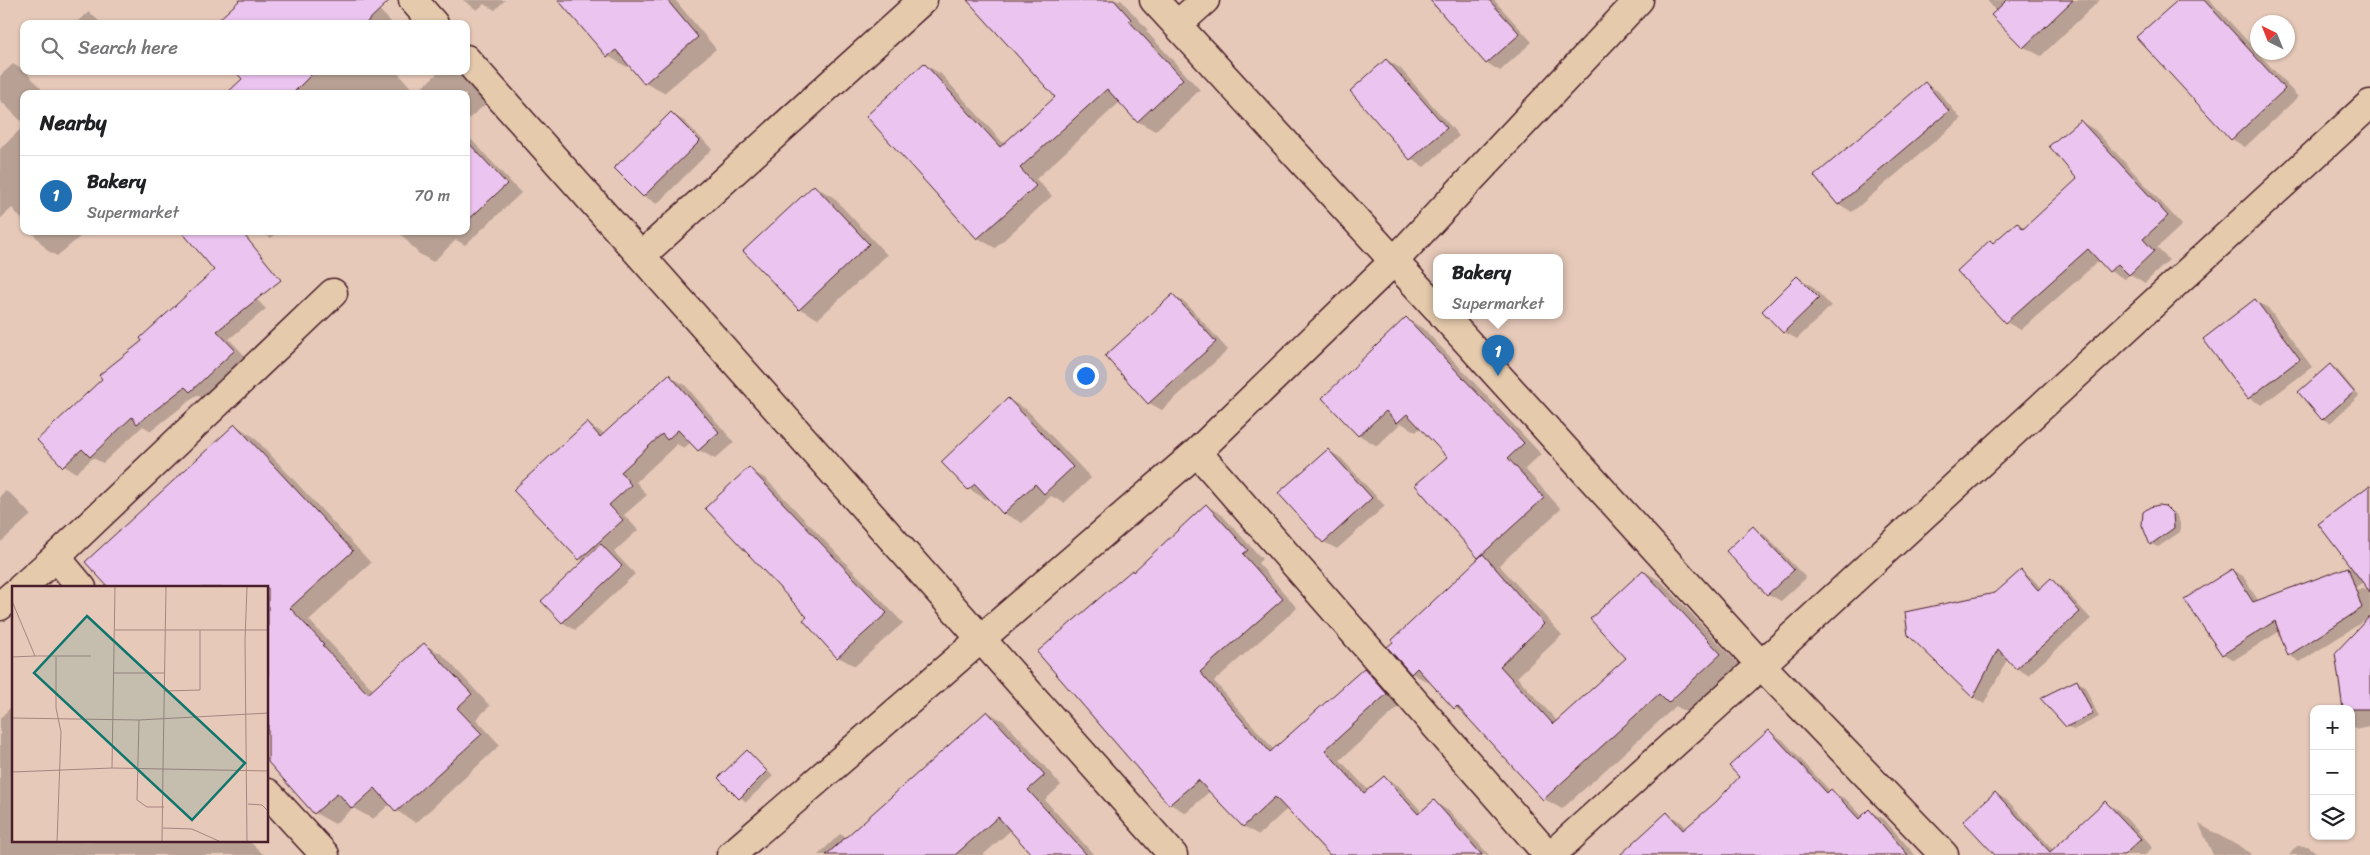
<!DOCTYPE html>
<html lang="en">
<head>
<meta charset="utf-8">
<style>
  :root { --surface:#fff; --page:#f2f2f2; --text:#202124; --muted:#757577; --line:#e0e0e0; --accent:#1f6fb2 }
  body { margin:0; font-family:Sriracha,sans-serif; background:var(--page); color:var(--text) }
  .controls { position:absolute; right:15px; bottom:15px; display:grid; overflow:hidden; border-radius:10px; box-shadow:0 1px 4px #0004 }
  .controls button { width:45px; height:45px; display:grid; place-items:center; padding:0; border:0; border-bottom:1px solid var(--line); background:var(--surface); color:var(--text); font:25px sans-serif }
  .compass { position:absolute; left:2250px; top:15px; width:45px; height:45px; border-radius:50%; background:var(--surface); box-shadow:0 1px 4px #0004; rotate:317deg }
  .you { position:absolute; left:1085px; top:375px; width:18px; height:18px; margin:-12px; border:4px solid #fff; border-radius:50%; background:#1a73e8; box-shadow:0 0 0 8px #1a73e833 }
  .badge { display:grid; place-items:center; width:32px; height:32px; border-radius:50%; background:var(--accent); color:#fff; font-size:16px; font-weight:700 }
  .pin { position:absolute; translate:-50% -41px; filter:drop-shadow(0 1px 2px #0008) }
  .pin::after { content:''; position:absolute; top:26px; width:18px; height:15px; background:inherit; clip-path:polygon(0 0,100% 0,50% 100%) }
  .popup { position:absolute; left:1433px; top:254px; width:130px; height:65px; box-sizing:border-box; display:grid; place-content:center; border-radius:10px; background:var(--surface); filter:drop-shadow(0 1px 4px #0005); font-size:16px; white-space:nowrap; color:var(--muted) }
  .popup b { font-size:19px; color:var(--text) }
  .popup::after { content:''; position:absolute; left:50%; top:100%; margin-left:-10px; border:10px solid transparent; border-top-color:var(--surface) }
  .list { margin:0; padding:0; list-style:none }
  h2 { display:flex; justify-content:space-between; align-items:center; height:65px; margin:0; padding:0 20px; font-size:21px }
  h2 small { font-size:16px; font-weight:400; color:var(--muted) }
  .list li { display:grid; grid-template-columns:32px 1fr auto; gap:15px; align-items:center; box-sizing:border-box; height:80px; padding:0 20px; border-top:1px solid var(--line) }
  .list b { display:block; font-size:19px; white-space:nowrap }
  .list p { margin:0; font-size:16px; white-space:nowrap; color:var(--muted) }
  .list em { font-size:16px; font-style:normal; color:var(--muted) }
  .icon { flex:none; width:28px; height:28px; fill:none; stroke:currentColor; stroke-width:2; stroke-linecap:round; stroke-linejoin:round }
  .map { position:relative; flex:none; width:2370px; height:855px; overflow:hidden }
  .search { position:absolute; background:var(--surface); box-shadow:0 1px 4px #0004; left:20px; top:20px; width:450px; height:55px; display:flex; align-items:center; gap:12px; box-sizing:border-box; padding:0 18px; border-radius:10px; color:var(--muted); font-size:19px }
  .panel { position:absolute; background:var(--surface); box-shadow:0 1px 4px #0004; left:20px; top:90px; width:450px; height:145px; border-radius:10px }
  .map>svg:first-child { display:block }
</style>
</head>
<body>
<div class="map">
<svg width="2370" height="855" viewBox="0 0 2370 855">
  <rect width="100%" height="100%" fill="#e6c9b9"/>
  <filter id="ink" filterUnits="userSpaceOnUse"><feTurbulence type="fractalNoise" baseFrequency=".02" numOctaves="2"/><feDisplacementMap in="SourceGraphic" scale="10" xChannelSelector="R" yChannelSelector="G"/><feConvolveMatrix kernelMatrix="1 2 1 2 8 2 1 2 1" color-interpolation-filters="sRGB"/></filter>
  <g filter="url(#ink)">
    <!-- shadow -->
    <path fill="#0003" d="M241 0H370L391 22 389 24H216Z
      M463 0H505L495 10 484 4 477 10Z
      M560 0H675L716 49 664 93 645 83 630 65 627 67 608 56Z
      M992 0H1121L1148 30 1146 31 1200 90 1155 131 1137 121 1120 102 1036 179 1052 196 995 248 978 238 924 64 941 74 1004 144 1056 97Z
      M1439 0H1494L1532 42 1500 71 1487 63 1443 12 1433 6Z
      M1987 0H2100L2041 56 2024 47Z
      M2180 0H2210L2298 97 2245 147 2232 139Z
      M89 12 102 24H74Z
      M1387 60 1400 68 1459 136 1424 167 1411 159 1352 91Z
      M13 64 26 72 46 94H24V124L0 100V76Z
      M236 71H396L416 93 440 71H456L462 74 487 103 466 121V94H253Z
      M1925 84 1938 91 1961 119 1852 212 1839 204 1816 176Z
      M671 113 684 121 712 149 657 204 644 196 616 168Z
      M2080 121 2095 130 2182 225 2157 248 2169 260 2145 283 2130 274 2125 279 2110 271 2100 260 2021 330 2006 322 1994 244 2017 224 2026 229 2079 179Z
      M24 126V222L12 208 0 219V149Z
      M466 134 521 193 465 245 456 240 433 262 418 253 398 231H466Z
      M814 186 833 197 887 255 818 319 800 309Z
      M31 231H87L57 256 48 251Z
      M260 231H279L271 238Z
      M232 274 266 309 229 339 247 358 203 398 197 395 151 431 143 426 103 463 93 458 76 473 64 466Z
      M1798 277 1811 285 1831 306 1797 339 1784 332Z
      M1173 296 1186 303 1228 350 1162 410 1149 403Z
      M2255 300 2268 308 2312 367 2262 405 2249 398Z
      M1407 319 1424 329 1541 454 1525 469 1561 509 1499 565 1562 635 1517 677 1558 722 1628 658 1644 571 1662 582 1739 665 1687 713 1676 706 1562 809 1544 799 1467 715 1455 708 1432 682 1430 683 1411 673 1481 558 1449 458 1421 427 1416 432 1401 423 1377 446 1359 435 1324 398Z
      M2330 366 2337 369 2359 396 2330 423 2323 419 2300 392Z
      M669 376 685 385 734 442 715 459 699 450 691 442 684 448 677 444 636 482 647 495 624 515 638 530 614 552 635 574 575 630 562 622 584 562 515 490 587 424 605 434Z
      M1008 399 1027 410 1091 478 1064 503 1051 496 1022 523 1003 513 989 498 987 500 969 489Z
      M235 425 254 437 371 563 309 620 374 691 424 644 443 655 490 706 476 719 500 745 416 823 397 811 390 804 373 819 353 808 335 824 315 813 268 760V588Z
      M1328 450 1341 458 1385 506 1337 549 1324 542Z
      M749 469 766 479 903 623 855 666 838 657Z
      M2370 487V577L2352 590 2370 588V617L2300 662 2289 655 2280 631 2234 660 2223 654 2232 570 2243 576 2259 602 2352 567Z
      M5 491 12 495 31 515 1 542 0 496Z
      M1207 506 1222 515 1262 559 1258 563 1297 608 1214 681 1274 750 1364 669 1380 678 1402 704 1340 760 1369 791 1384 777 1399 786 1422 812 1434 802 1449 811 1489 855H1329L1287 809 1259 835 1243 826 1210 791 1186 813 1170 804 1039 652 1134 573Z
      M2164 507 2176 514 2180 523V532L2158 547 2151 544Z
      M1753 528 1766 536 1806 578 1781 601 1768 594Z
      M2021 572 2032 578 2041 588 2051 580 2062 587 2091 619 2028 675 2016 668 2008 658 1984 704 1973 697 1909 634 1996 594Z
      M2370 623V727L2358 729 2351 726V709Z
      M2077 682 2084 685 2099 717 2073 730 2067 726Z
      M14 704V841H249L264 855H0V718Z
      M988 712 1005 722 1061 785 1045 800 1094 855H1034L1011 830 983 855H818L840 834 847 838Z
      M1769 731 1783 740 1831 792 1846 799 1863 817 1869 811 1884 819 1915 855H1621L1667 814 1681 822 1687 828 1717 803 1741 777Z
      M747 752 773 776 746 802 720 778Z
      M1995 793 2008 801 2058 855H1996Z
      M2105 803 2118 810 2153 847 2145 855H2072Z
      M2199 824 2249 852 2251 855H2213Z
      M2297 846H2308L2320 855H2289Z"/>
    <!-- building -->
    <path fill="#ebc5ef" stroke="#4a1f2b" d="M240 0H390L365 24H214Z
      M558 0H667L698 37 644 84 616 50 607 57Z
      M967 0H1114L1131 19 1129 21 1183 79 1137 122 1107 89 1020 168 1036 186 977 239 866 116 924 63 1000 147 1055 97Z
      M1430 0H1489L1520 34 1486 64Z
      M2007 0H2073L2023 48 1991 15Z
      M2178 0H2204L2285 89 2231 140 2136 37Z
      M1386 59 1447 128 1410 160 1350 91Z
      M235 71H315L292 94H226L242 79Z
      M1925 82 1949 111 1838 205 1814 176Z
      M671 112 700 141 643 197 614 168Z
      M2080 120 2168 216 2143 239 2154 251 2129 275 2118 264 2109 272 2088 249 2005 323 1957 271 1990 240 1993 243 2017 222 2023 229 2077 179 2049 146Z
      M466 140 507 184 466 222Z
      M814 185 869 244 799 310 743 251Z
      M181 231H241L281 280 217 331 235 350 190 392 185 387 137 424 132 417 90 457 82 449 63 467 37 440 102 379 99 375 142 341 140 338 214 270Z
      M1797 276 1819 298 1783 333 1762 311Z
      M1173 294 1216 342 1148 404 1105 356Z
      M2255 299 2300 359 2248 399 2203 339Z
      M1406 317 1524 443 1508 458 1544 498 1478 558 1415 485 1447 457 1407 414 1397 423 1386 411 1358 436 1322 398Z
      M2330 364 2354 392 2322 420 2298 392Z
      M669 374 719 432 698 451 678 430 667 440 662 434 621 472 631 485 609 505 623 520 579 560 513 490 587 422 600 437Z
      M1008 398 1073 467 1044 494 1035 484 1003 514 975 484 968 490 941 462Z
      M235 424 353 551 290 608 324 644 322 645 368 694 424 643 472 694 457 708 482 734 396 812 375 788 352 809 338 793 314 814 268 762V588H109L85 562Z
      M1328 449 1372 498 1323 543 1278 493Z
      M749 467 887 613 837 658 803 620 807 617 705 508Z
      M2370 485V592L2318 524Z
      M1206 504 1248 550 1243 554 1283 599 1200 672 1270 752 1364 668 1387 694 1325 750 1364 793 1384 776 1418 814 1434 800 1482 855H1330L1275 797 1243 827 1198 780 1169 805 1037 652 1132 570 1133 572Z
      M2159 505 2165 506 2173 514 2174 528 2150 545 2142 525 2143 512 2150 507Z
      M1753 526 1794 570 1767 595 1726 551Z
      M601 544 622 566 562 623 541 601Z
      M1483 554 1544 624 1500 666 1553 724 1626 658 1590 619 1643 570 1721 654 1668 703 1659 694 1543 800 1457 706 1454 709 1417 668 1411 674 1387 647 1393 642 1392 640Z
      M2348 567 2362 608 2288 656 2275 621 2222 655 2184 599 2232 569 2253 602Z
      M2021 570 2038 590 2051 578 2080 612 2016 669 1998 649 1973 698 1908 635 1905 612 1995 593Z
      M2370 616V709H2343L2335 653Z
      M2077 680 2093 714 2066 727 2040 698Z
      M987 711 1045 775 1028 790 1087 855H1032L998 817 955 855H826Z
      M1769 730 1827 793 1831 789 1859 819 1869 809 1908 855H1620L1667 812 1683 830 1716 802 1739 777 1729 766Z
      M747 750 767 771 739 799 718 778Z
      M1995 792 2050 852 2105 801 2141 839 2124 855H1995L1963 821Z"/>
    <g fill="none" stroke-linecap="round" stroke-linejoin="round">
      <!-- street casing -->
      <g stroke="#4a1f2b" stroke-width="31">
        <path id="street" d="M1177 25 1205 0
          M642 255 923 0
          M1197 452 1548 855
          M56 557 82 588
          M21 588 56 557 333 293
          M0 606 14 594
          M268 793 325 855
          M731 855 1197 452 1394 261 1639 0
          M1944 855 1761 665 2370 104"/>
      </g>
      <!-- secondary casing -->
      <g stroke="#4a1f2b" stroke-width="31">
        <path id="secondary" d="M413 0 434 24
          M1154 0 1437 308
          M466 59 1173 855
          M1443 315 1761 665 1551 855"/>
      </g>
      <!-- street -->
      <use href="#street" stroke="#e5caac" stroke-width="28"/>
      <!-- secondary -->
      <use href="#secondary" stroke="#e5caac" stroke-width="28"/>
    </g>
  </g>
  <!-- overview -->
  <g transform="translate(12 586)">
    <rect width="256" height="256" fill="#e6c9b9"/>
    <path fill="none" stroke="#a88580" stroke-width="1" d="M103 1 100 182 151 183 154 1M0 15 23 70H79M103 44H257M0 71 23 70M44 71V122L49 146 45 256M102 87H152M152 105 188 104V44M0 132 127 134 257 127M127 134 125 214 135 221H152M0 186 100 182M236 218 250 219 257 226M151 242 180 243 209 256M150 256 151 183 257 185M235 256 233 54 235 1"/>
    <path fill="#0f766e" fill-opacity="0.15" stroke="#0f766e" stroke-width="2.5" d="M75 30 233 177 180 234 22 87Z"/>
    <rect width="256" height="256" fill="none" stroke="#4a1f2b" stroke-width="2.5"/>
  </g>
</svg>
<div class="controls">
<button>+</button>
<button>−</button>
<button><svg class="icon" aria-label="layers" viewBox="0 0 24 24"><path d="M12 4l9 5-9 5-9-5zM3 14l9 5 9-5"/></svg></button>
</div>
<svg class="compass" viewBox="-18 -18 36 36"><path d="M0-13l5 13h-10z" fill="#e53935"/><path d="M0 13l5-13h-10z" fill="#757577"/></svg>
<div class="you"></div>
<div class="pin badge" style="left:1498px;top:376px">1</div>
<div class="popup"><b>Bakery</b>Supermarket</div>
<div class="search"><svg class="icon" aria-label="search" viewBox="0 0 24 24"><circle cx="10" cy="10" r="6"/><path d="M15 15l6 6"/></svg>Search here</div>
<section class="panel">
<h2>Nearby<small></small></h2>
<ul class="list">
<li><span class="badge">1</span><div><b>Bakery</b><p>Supermarket</p></div><em>70 m</em></li>
</ul>
</section>
</div>
</body>
</html>
